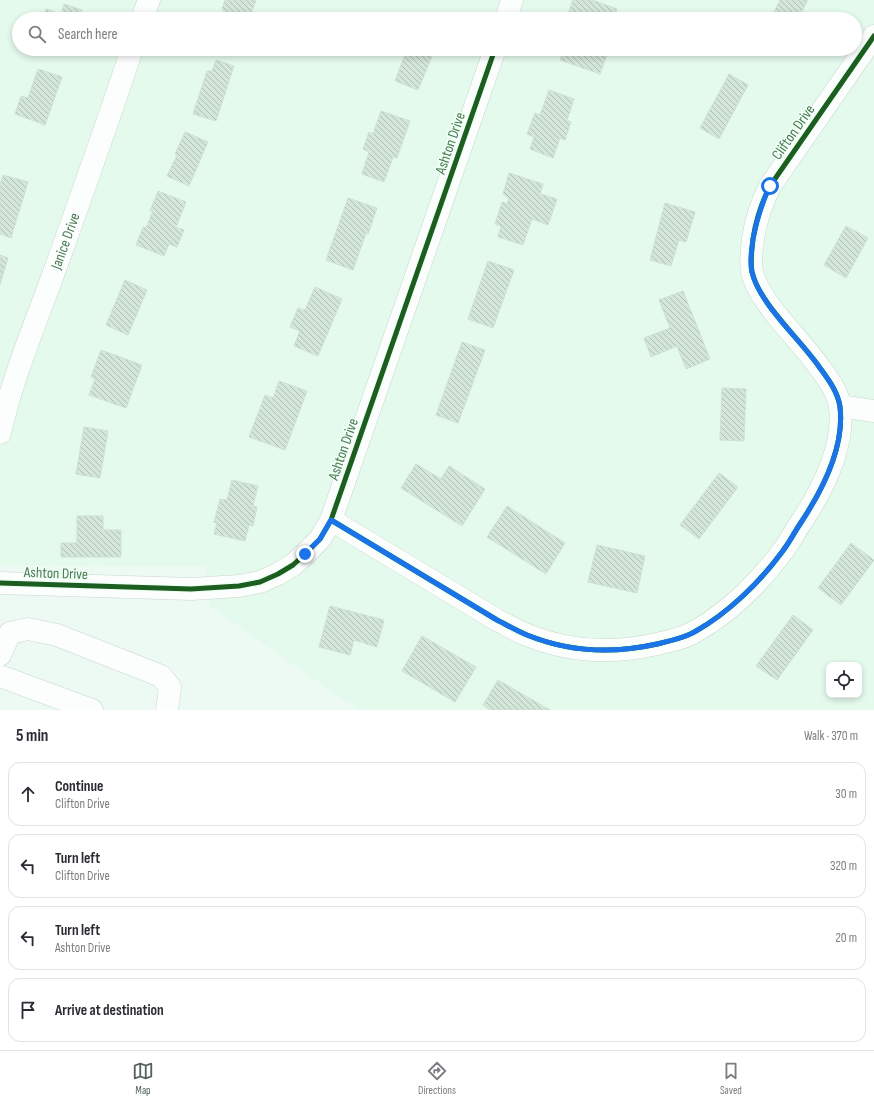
<!DOCTYPE html>
<html lang="en">
<head>
<meta charset="utf-8">
<style>
  :root { --surface:#fff; --page:#f2f2f3; --text:#2b2b33; --muted:#7c7c81; --line:#e1e1e2; --accent:#53625b }
  body { margin:0; font-family:"Sofia Sans Condensed",sans-serif; background:var(--page); color:var(--text) }
  .controls { position:absolute; right:12px; bottom:12px; display:grid; overflow:hidden; border-radius:8px; box-shadow:0 2px 6px #0003 }
  .controls button { width:36px; height:36px; display:grid; place-items:center; padding:0; border:0; border-bottom:1px solid var(--line); background:var(--surface); color:var(--text); font:20px sans-serif }
  .stop { position:absolute; width:12px; height:12px; margin:-9px; border:3px solid #1a73e8; border-radius:50%; background:#fff }
  .stop.end { background:#1a73e8; border-color:#fff; box-shadow:0 1px 4px #0008 }
  .list { margin:0; padding:0; list-style:none }
  h2 { display:flex; justify-content:space-between; align-items:center; height:52px; margin:0; padding:0 16px; font-size:17px }
  h2 small { font-size:13px; font-weight:400; color:var(--muted) }
  .list li { display:grid; grid-template-columns:26px 1fr auto; gap:12px; align-items:center; box-sizing:border-box; height:64px; margin:0 8px 8px; padding:0 8px; border:1px solid var(--line); border-radius:12px }
  .list b { display:block; font-size:15px; white-space:nowrap }
  .list p { margin:0; font-size:13px; white-space:nowrap; color:var(--muted) }
  .list em { font-size:13px; font-style:normal; color:var(--muted) }
  .icon { flex:none; width:22px; height:22px; fill:none; stroke:currentColor; stroke-width:2; stroke-linecap:round; stroke-linejoin:round }
  .map { position:relative; flex:none; width:874px; height:710px; overflow:hidden }
  .search { position:absolute; background:var(--surface); box-shadow:0 2px 6px #0003; left:12px; right:12px; top:12px; height:44px; display:flex; align-items:center; gap:10px; box-sizing:border-box; padding:0 14px; border-radius:22px; color:var(--muted); font-size:15px }
  .sheet { height:340px; background:var(--surface) }
  nav { display:flex; justify-content:space-around; align-items:center; box-sizing:border-box; height:56px; border-top:1px solid var(--line); background:var(--surface); font-size:11px; color:var(--muted) }
  nav a { display:grid; justify-items:center; gap:2px }
  nav .on { color:var(--accent) }
  .map>svg:first-child { display:block }
</style>
</head>
<body>
<div class="map">
<svg width="874" height="710" viewBox="0 0 874 710">
  <defs>
    <pattern id="building-back-hatch" width="6" height="6" patternUnits="userSpaceOnUse"><rect width="6" height="6" fill="#d4e6d9"/><path d="M-1 5l2 2M0 0l6 6M5-1l2 2" fill="none" stroke="#aebfb3"/></pattern>
  </defs>
  <rect width="100%" height="100%" fill="#edf9f3"/>
  <!-- residential -->
  <path fill="#e4faed" fill-rule="evenodd" d="M0 0H874V710H358L210 606 205 566 0 565ZM19 19H855V49H19ZM829 665H859V695H829Z"/>
  <!-- building -->
  <path fill="url(#building-back-hatch)" stroke="#cee2d4" d="M225 0H256L251 14 247 13 245 19H221L224 10 222 9Z
    M573 0H592L617 9 614 19H570V18L567 17Z
    M780 0H808L798 19H770Z
    M64 4 82 10 79 19H44L46 9 61 14Z
    M49 49H70L68 55Z
    M407 49H435L418 90 395 81Z
    M564 49H609L600 74 560 60Z
    M216 60 234 66 216 121 193 114 207 71H212Z
    M38 69 62 77 45 125 15 114 21 96 28 98Z
    M729 74 748 85 719 139 700 128Z
    M549 90 574 99 567 120 571 122 565 140 560 138 553 158 530 149 534 137 527 134 535 113 540 115Z
    M381 111 410 121 397 158 393 157 384 182 362 174 369 152 363 149 369 132 373 134Z
    M185 132 208 142 189 186 167 176 177 155 175 154Z
    M509 173 543 184 540 194 557 199 548 225 532 219 523 245 498 237 501 226 495 224 502 202 507 204 509 198 503 194Z
    M3 175 28 182 11 238 0 234V185Z
    M158 191 186 202 176 227 184 230 177 247 169 244 164 256 136 245 143 227 146 228 153 211H150Z
    M348 198 377 208 368 234 366 233 353 270 326 260Z
    M665 203 695 212 686 242 679 240 671 266 650 260Z
    M846 226 868 238 846 278 824 265Z
    M0 255 8 258 0 285Z
    M488 261 514 270 493 328 468 319Z
    M125 280 147 290 128 335 106 325Z
    M315 287 342 299 318 356 294 346 300 331 290 327 298 308 305 310Z
    M683 291 710 359 686 369 677 346 651 357 644 338 670 328 659 300Z
    M462 342 485 350 458 423 436 415Z
    M101 350 142 365 126 408 89 395 95 379 91 377Z
    M279 381 307 391 285 450 249 437 265 395 273 398Z
    M722 388 746 389 744 441 720 440Z
    M84 427 108 431 100 478 76 474Z
    M416 464 441 479 449 466 485 489 462 526 401 488Z
    M719 473 738 487 699 539 680 525Z
    M232 480 258 486 253 506 257 507 253 526 249 525 245 541 214 534 217 523 214 522 220 499 227 500Z
    M507 506 565 543 546 574 487 537Z
    M77 516H103V530H121V557H61V543H77Z
    M851 543 874 560 841 605 818 588Z
    M597 545 645 556 637 593 588 582Z
    M330 606 384 620 377 647 354 640 350 655 319 647Z
    M793 615 813 630 777 680 756 666Z
    M422 636 476 667 455 702 402 671Z
    M498 680 550 710H490L483 705Z"/>
  <g fill="none" stroke-linecap="round" stroke-linejoin="round">
    <!-- minor casing -->
    <g stroke="#c8d7cd" stroke-width="23">
      <g id="minor">
        <path d="M142 19 149 0"/>
        <path d="M506 19 512 0"/>
        <path d="M840 406 874 411"/>
        <path id="s1" d="M0 433C12 379 34 327 53 275 80 200 107 125 132 49"/>
        <path d="M331 520 497 620C507 625 517 631 527 635 569 652 613 654 657 644 670 641 685 638 696 631 728 613 760 582 782 552 789 543 794 533 800 524 822 491 845 448 840 407 838 392 828 379 820 368 801 340 759 303 752 272 750 261 752 249 753 239 756 219 761 204 770 186L874 36"/>
        <path d="M0 583 191 589 239 586 260 582 278 574 293 565 305 554 320 539 331 520 495 49"/>
        <path d="M0 655 10 633 28 629 57 635 161 676 170 687 167 710"/>
        <path d="M0 676 92 710"/>
      </g>
    </g>
    <!-- minor -->
    <use href="#minor" stroke="#fcfefd" stroke-width="22"/>
    <!-- cycleway casing -->
    <g stroke="#f0fff6" stroke-width="8">
      <path id="cycleway" d="M331 520 497 620C507 625 517 631 527 635 569 652 613 654 657 644 670 641 685 638 696 631 728 613 760 582 782 552 789 543 794 533 800 524 822 491 845 448 840 407 838 392 828 379 820 368 801 340 759 303 752 272 750 261 752 249 753 239 756 219 761 204 770 186L874 36
        M0 583 191 589 239 586 260 582 278 574 293 565 305 554 320 539 331 520 495 49"/>
    </g>
    <!-- cycleway -->
    <use href="#cycleway" stroke="#1b5e20" stroke-width="5"/>
  </g>
  <g fill="none" stroke-linecap="round" stroke-linejoin="round">
    <!-- route -->
    <path stroke="#1a73e8" stroke-width="5" d="M305 554 320 539 331 520 497 620C507 625 517 631 527 635 569 652 613 654 657 644 670 641 685 638 696 631 728 613 760 582 782 552 789 543 794 533 800 524 822 491 845 448 840 407 838 392 828 379 820 368 801 340 759 304 752 272 749 261 752 249 753 239 757 219 761 204 770 186"/>
  </g>
  <g text-anchor="middle" stroke-width="3" stroke-linejoin="round" paint-order="stroke">
    <!-- street labels -->
    <g font-size="15" fill="#4a7a53" stroke="#f0fff6">
      <text transform="translate(793 132) rotate(-55)" y="5">Clifton Drive</text>
      <text transform="translate(450 143) rotate(-71)" y="5">Ashton Drive</text>
      <text dy="5" stroke="none"><textPath href="#s1" startOffset="203">Janice Drive</textPath></text>
      <text transform="translate(343 449) rotate(-71)" y="5">Ashton Drive</text>
      <text transform="translate(56 573) rotate(2)" y="5">Ashton Drive</text>
    </g>
  </g>
</svg>
<div class="controls">
<button><svg class="icon" aria-label="locate" viewBox="0 0 24 24"><circle cx="12" cy="12" r="6"/><path d="M12 2v4M12 18v4M2 12h4M18 12h4"/></svg></button>
</div>
<div class="stop" style="left:770px;top:186px"></div>
<div class="stop end" style="left:305px;top:554px"></div>
<div class="search"><svg class="icon" aria-label="search" viewBox="0 0 24 24"><circle cx="10" cy="10" r="6"/><path d="M15 15l6 6"/></svg>Search here</div>
</div>
<section class="sheet">
<h2>5 min<small>Walk · 370 m</small></h2>
<ul class="list">
<li><svg class="icon" aria-label="ahead" viewBox="0 0 24 24"><path d="M12 20V5M6 11l6-6 6 6"/></svg><div><b>Continue</b><p>Clifton Drive</p></div><em>30 m</em></li>
<li><svg class="icon" aria-label="left" viewBox="0 0 24 24"><path d="M17 20v-9H6M10 6l-5 5 5 5"/></svg><div><b>Turn left</b><p>Clifton Drive</p></div><em>320 m</em></li>
<li><svg class="icon" aria-label="left" viewBox="0 0 24 24"><path d="M17 20v-9H6M10 6l-5 5 5 5"/></svg><div><b>Turn left</b><p>Ashton Drive</p></div><em>20 m</em></li>
<li><svg class="icon" aria-label="arrive" viewBox="0 0 24 24"><path d="M6 21V4h12l-3 4 3 4H6"/></svg><div><b>Arrive at destination</b></div></li>
</ul>
</section>
<nav>
<a class="on"><svg class="icon" aria-label="map" viewBox="0 0 24 24"><path d="M3 6l6-2 6 2 6-2v14l-6 2-6-2-6 2zM9 4v14M15 6v14"/></svg>Map</a>
<a><svg class="icon" aria-label="directions" viewBox="0 0 24 24"><path d="M12 3l9 9-9 9-9-9zM9 14v-3h6M13 9l2 2-2 2"/></svg>Directions</a>
<a><svg class="icon" aria-label="saved" viewBox="0 0 24 24"><path d="M7 4h10v16l-5-4-5 4z"/></svg>Saved</a>
</nav>
</body>
</html>
